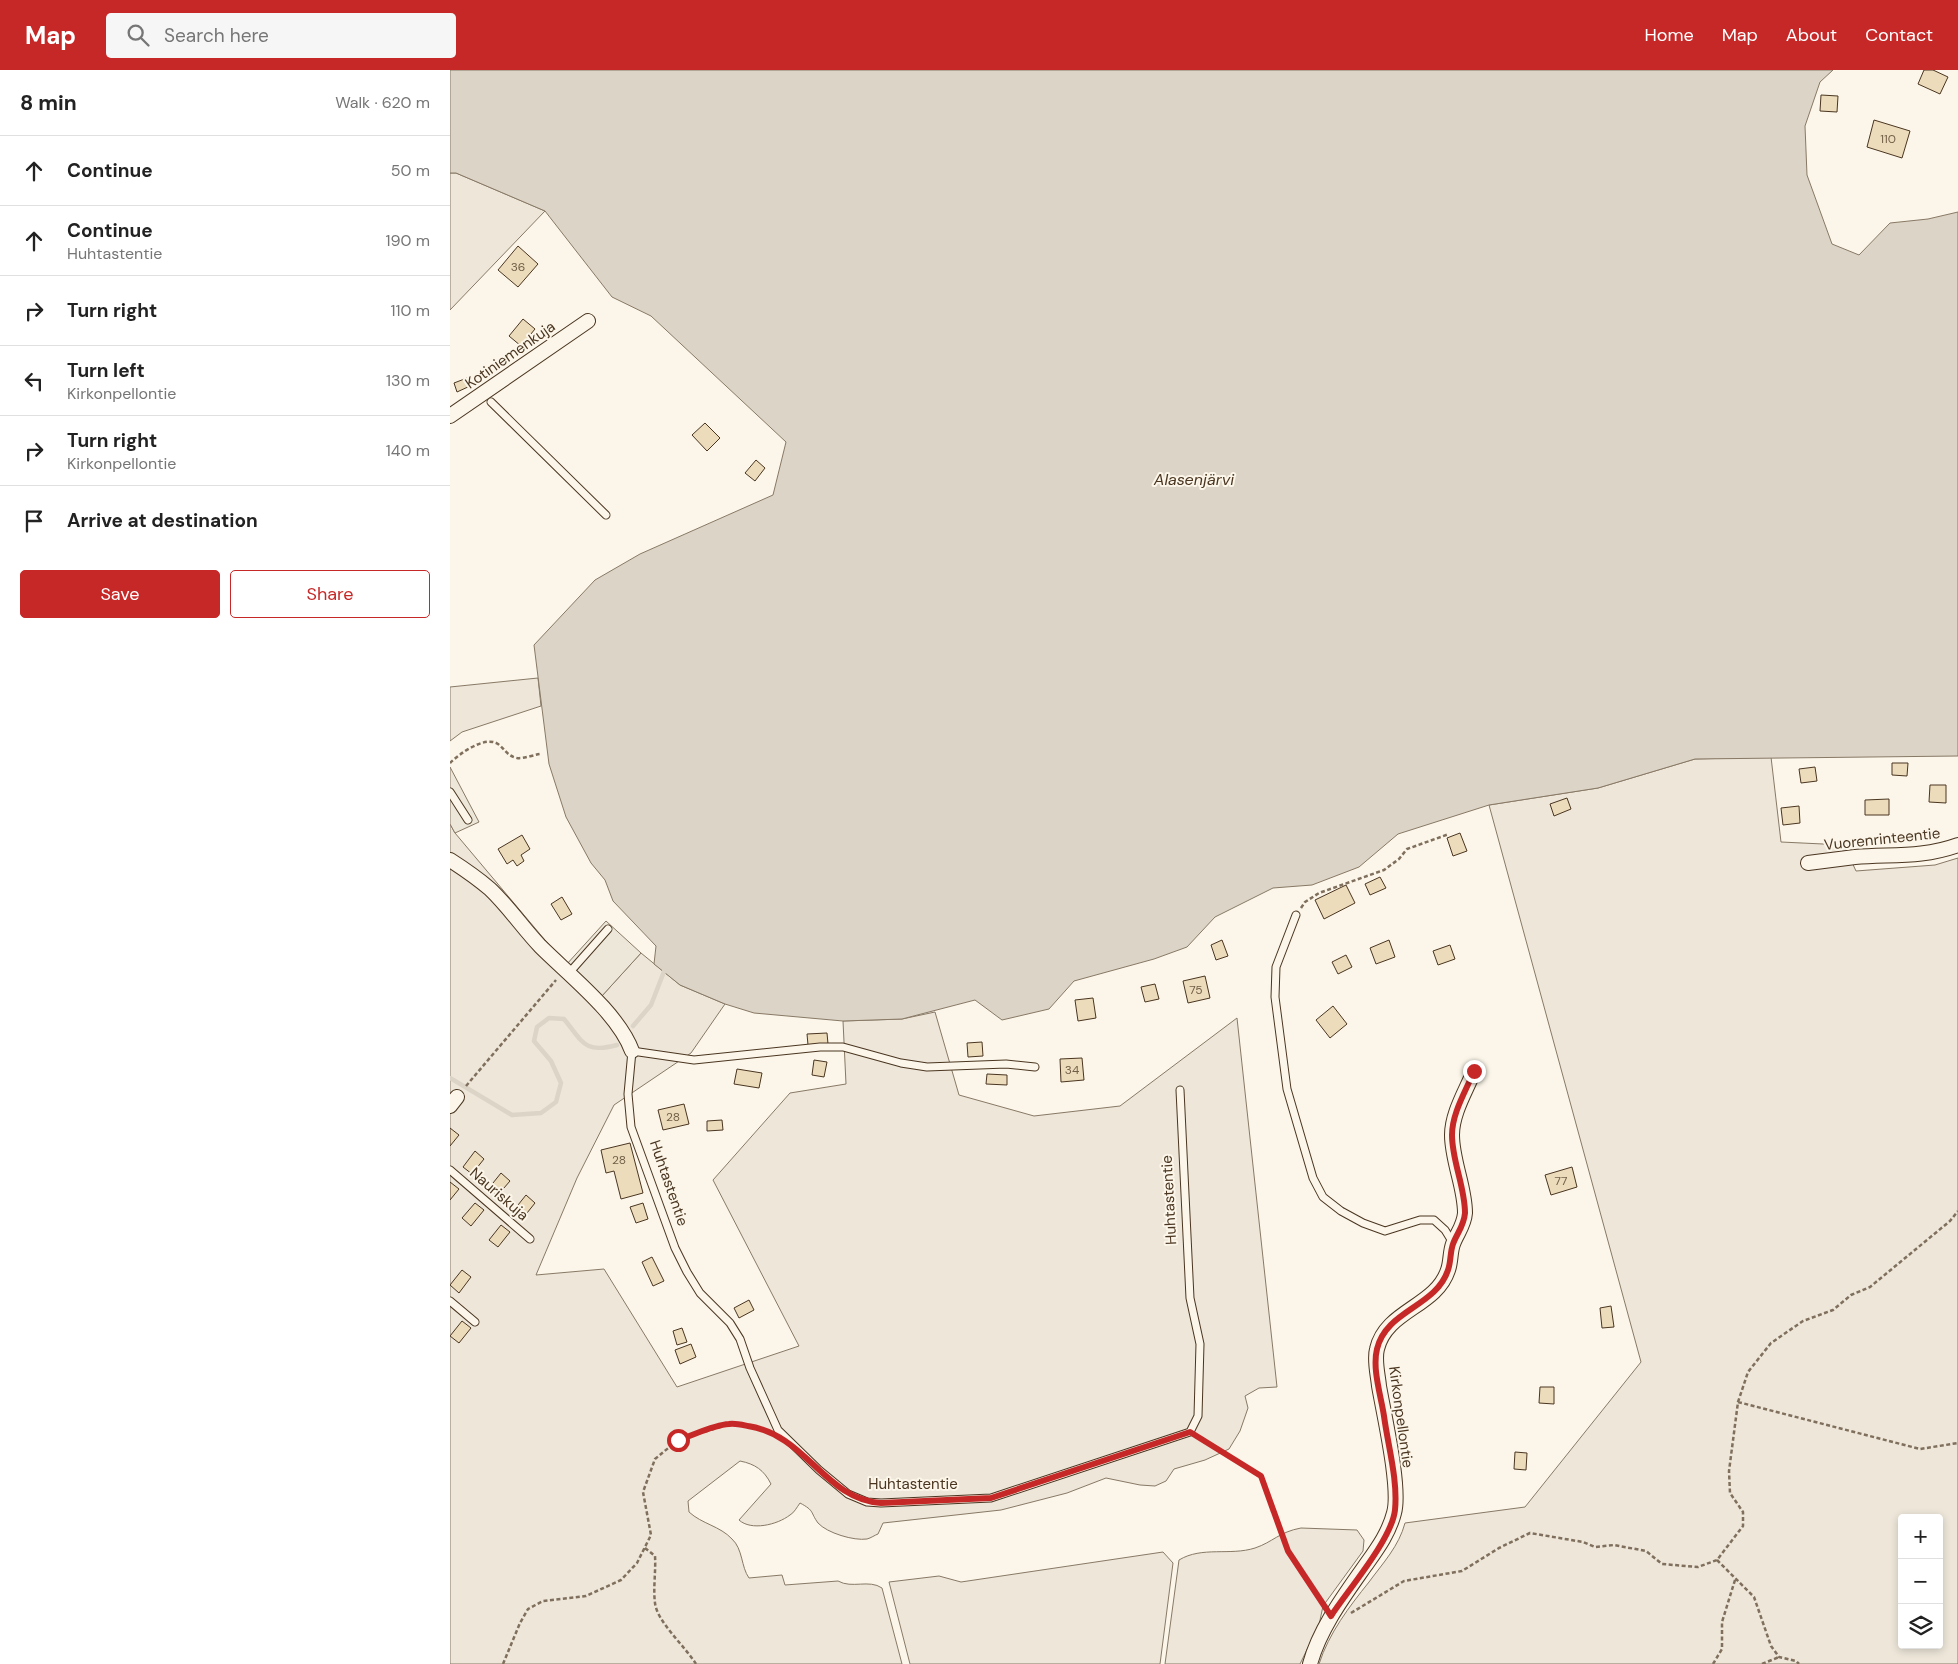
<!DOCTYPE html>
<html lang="en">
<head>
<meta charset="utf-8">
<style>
  :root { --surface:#fff; --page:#f6f6f6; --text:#222; --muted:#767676; --line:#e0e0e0; --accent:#c62828 }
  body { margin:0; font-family:"DM Sans",sans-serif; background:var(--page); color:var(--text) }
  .controls { position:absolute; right:15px; bottom:15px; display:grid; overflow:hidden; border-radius:5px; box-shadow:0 2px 8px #0003 }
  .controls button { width:45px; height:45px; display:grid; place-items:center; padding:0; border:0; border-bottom:1px solid var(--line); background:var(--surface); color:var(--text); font:25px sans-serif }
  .stop { position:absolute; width:15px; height:15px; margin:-11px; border:4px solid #c62828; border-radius:50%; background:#fff }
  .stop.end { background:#c62828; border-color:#fff; box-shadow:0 1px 5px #0008 }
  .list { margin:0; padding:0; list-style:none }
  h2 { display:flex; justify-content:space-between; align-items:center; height:65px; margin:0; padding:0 20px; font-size:21px }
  h2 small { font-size:16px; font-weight:400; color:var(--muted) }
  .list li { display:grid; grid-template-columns:32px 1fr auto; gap:15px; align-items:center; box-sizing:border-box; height:70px; padding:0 20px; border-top:1px solid var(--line) }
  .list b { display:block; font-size:19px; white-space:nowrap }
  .list p { margin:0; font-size:16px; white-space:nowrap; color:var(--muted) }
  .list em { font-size:16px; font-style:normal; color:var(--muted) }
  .actions { display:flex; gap:10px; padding:15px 20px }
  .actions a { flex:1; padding:11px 0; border:1px solid var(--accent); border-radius:5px; text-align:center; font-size:18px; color:var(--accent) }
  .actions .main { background:var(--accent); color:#fff }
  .icon { flex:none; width:28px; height:28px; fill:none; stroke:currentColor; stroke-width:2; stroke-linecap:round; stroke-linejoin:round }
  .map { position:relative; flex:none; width:1508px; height:1594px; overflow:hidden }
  header { display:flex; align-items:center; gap:30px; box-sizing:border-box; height:70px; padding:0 25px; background:var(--accent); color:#fff }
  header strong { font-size:24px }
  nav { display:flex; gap:28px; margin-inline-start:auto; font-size:18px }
  .search { width:350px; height:45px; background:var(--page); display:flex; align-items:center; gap:12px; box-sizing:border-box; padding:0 18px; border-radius:5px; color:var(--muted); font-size:19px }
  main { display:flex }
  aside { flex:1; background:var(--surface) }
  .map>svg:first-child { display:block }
</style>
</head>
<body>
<header>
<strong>Map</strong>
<div class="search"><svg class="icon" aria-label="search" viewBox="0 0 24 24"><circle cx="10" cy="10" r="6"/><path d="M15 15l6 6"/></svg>Search here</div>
<nav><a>Home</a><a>Map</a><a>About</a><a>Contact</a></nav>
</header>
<main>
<aside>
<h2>8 min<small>Walk · 620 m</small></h2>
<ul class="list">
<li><svg class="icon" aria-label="ahead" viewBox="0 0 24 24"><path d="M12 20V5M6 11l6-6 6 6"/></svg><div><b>Continue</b></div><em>50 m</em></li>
<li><svg class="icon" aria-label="ahead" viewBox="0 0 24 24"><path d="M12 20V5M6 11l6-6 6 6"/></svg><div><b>Continue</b><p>Huhtastentie</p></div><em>190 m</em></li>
<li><svg class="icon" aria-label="right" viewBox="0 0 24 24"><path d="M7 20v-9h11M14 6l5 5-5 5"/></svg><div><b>Turn right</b></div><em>110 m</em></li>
<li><svg class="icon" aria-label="left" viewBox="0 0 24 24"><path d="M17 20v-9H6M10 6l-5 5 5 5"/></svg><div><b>Turn left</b><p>Kirkonpellontie</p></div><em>130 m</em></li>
<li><svg class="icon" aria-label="right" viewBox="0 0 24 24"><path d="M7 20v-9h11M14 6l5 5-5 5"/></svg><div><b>Turn right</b><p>Kirkonpellontie</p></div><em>140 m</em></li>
<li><svg class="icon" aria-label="arrive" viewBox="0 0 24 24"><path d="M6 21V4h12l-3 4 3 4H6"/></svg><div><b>Arrive at destination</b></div></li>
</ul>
<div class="actions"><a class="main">Save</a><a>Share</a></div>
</aside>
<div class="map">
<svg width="1508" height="1594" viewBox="0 0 1508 1594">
  <rect width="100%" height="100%" fill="#fbf6e9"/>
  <!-- green -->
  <path fill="#ede6d9" stroke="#887966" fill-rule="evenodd" d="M0 103H6L95 141 0 240Z
    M88 608 91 636 12 662 0 671V617Z
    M1321 687 1331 772 1394 775 1406 801 1485 795 1508 788V1594H869C879 1563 899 1537 919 1512 933 1493 949 1476 955 1453L1075 1437 1191 1292 1039 735 1148 718 1245 689ZM1452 1448H1489V1575H1452Z
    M0 754 5 763 116 895 151 927 191 883 230 915 275 934 241 983 164 1035 127 1108 86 1205 154 1199 227 1317 349 1276 263 1110 340 1023 396 1014 393 951 452 949 485 942 509 1025 584 1046 670 1036 787 948 827 1317 809 1318 795 1326 798 1338 790 1361 779 1379 755 1390 724 1399 716 1411 705 1416 690 1415 656 1408 617 1423 551 1440 433 1453 428 1464C425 1465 421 1468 417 1469 404 1471 377 1463 368 1453 360 1442 365 1441 350 1433 347 1437 344 1443 340 1445 327 1455 301 1461 289 1450L321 1414C314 1400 305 1394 290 1391L238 1431 239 1442C252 1454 270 1456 282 1469 293 1479 291 1497 299 1508L332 1505 335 1515 388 1511C402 1519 419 1509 432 1518L452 1594H0Z
    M851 1458 907 1460 914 1470 913 1481 873 1536 869 1555 850 1594H715L729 1490C752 1476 780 1486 805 1478 823 1472 829 1462 851 1458Z
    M713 1482 723 1493 710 1594H460L439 1512 489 1506 511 1512Z"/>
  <!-- parking -->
  <path fill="#ede7d9" stroke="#887966" d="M0 697 29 752 5 763 0 754Z
    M156 851 191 883 151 927 116 895Z"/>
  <!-- water -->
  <path fill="#dcd4c6" stroke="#887966" d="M0 0H1383L1370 12 1355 56 1357 105 1382 174 1409 185 1440 153 1478 149 1508 142V686L1245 689 1148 718 1039 735 948 764 909 797 862 815 823 818 765 847 737 877 704 889 624 911 599 939 552 950 525 930 452 949 393 951 304 943 275 934 230 915 204 894 206 876 163 831 155 810 141 793 116 747 99 694 84 575 145 510 190 484 323 425 336 372 201 246 162 227 95 141 6 103H0Z"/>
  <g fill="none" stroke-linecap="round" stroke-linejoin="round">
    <!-- stream -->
    <path stroke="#dcd4c6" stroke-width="4.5" d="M183 956 201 935 215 899
      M0 1008 62 1045 91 1043 106 1032 111 1013 101 991 84 971 87 957 99 948 114 949C133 972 134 984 167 975"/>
  </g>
  <!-- building -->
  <path fill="#ecdcbc" stroke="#4a3520" d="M1474 0H1483L1498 7 1490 24 1468 14Z
    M1371 25 1388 26 1387 42 1370 41Z
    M1424 50 1460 61 1452 88 1417 77Z
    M68 176 88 194 68 217 48 200Z
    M73 249 85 259 71 276 59 266Z
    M17 308 20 316 7 322 4 313Z
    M255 353 270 368 257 381 242 365Z
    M306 390 315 398 305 411 295 403Z
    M1442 693H1458L1457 706 1442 705Z
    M1365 697 1367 711 1351 713 1349 699Z
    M1480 715H1496V733L1479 732Z
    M1117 728 1121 739 1104 746 1100 734Z
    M1439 729V745H1415V730Z
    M1349 736 1350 753 1333 755 1331 738Z
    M1010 763 1017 781 1003 786 997 768Z
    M72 765 80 779 71 785 74 791 67 796 63 790 57 794 48 779Z
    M930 807 936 818 920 825 915 814Z
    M896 815 905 833 874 849 865 830Z
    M112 827 122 844 111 850 101 834Z
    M772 870 778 886 766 890 761 875Z
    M939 870 945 887 926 894 920 878Z
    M1000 875 1005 889 988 895 983 881Z
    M896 885 902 897 888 904 882 892Z
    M755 906 760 928 738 933 733 911Z
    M705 914 709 929 695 932 691 917Z
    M643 928 646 948 628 951 625 930Z
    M883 936 897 954 880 968 866 950Z
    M377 963 378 974 358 975 357 964Z
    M532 972 533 986 518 987 517 973Z
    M632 988 634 1010 611 1012 610 989Z
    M364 990 377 992 374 1007 362 1005Z
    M287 999 312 1003 309 1018 284 1014Z
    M537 1004 557 1005V1015L536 1014Z
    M234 1034 239 1054 213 1060 208 1040Z
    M272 1050 273 1060 257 1061V1051Z
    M0 1058 9 1065 0 1076Z
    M180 1073 193 1123 171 1129 164 1101 156 1103 151 1080Z
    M25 1081 34 1089 22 1104 13 1097Z
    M1122 1097 1127 1117 1101 1125 1095 1105Z
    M51 1103 60 1111 47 1126 39 1118Z
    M0 1112 9 1119 0 1130Z
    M76 1125 85 1133 73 1148 64 1140Z
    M25 1133 34 1140 21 1156 12 1148Z
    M193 1133 198 1149 186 1153 180 1137Z
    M51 1155 60 1162 48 1177 39 1170Z
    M202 1187 214 1211 203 1216 192 1192Z
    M12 1200 21 1207 9 1223 0 1215Z
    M299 1230 304 1240 289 1248 284 1238Z
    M1161 1236 1164 1257 1152 1258 1150 1238Z
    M12 1251 21 1258 9 1273 0 1266Z
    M232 1258 237 1272 227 1275 223 1261Z
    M241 1274 246 1287 230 1294 225 1280Z
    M1090 1317H1104V1334L1089 1333Z
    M1065 1382 1077 1383 1076 1400 1064 1399Z"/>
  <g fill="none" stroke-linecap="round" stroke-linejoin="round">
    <!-- service casing -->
    <g stroke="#4a3520" stroke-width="9">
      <path id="service" d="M41 332 156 445
        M0 722 18 750
        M846 845 826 897 825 927 837 1019 863 1108 873 1127 891 1141 913 1153 935 1161 970 1150H984L995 1160 1003 1173
        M119 903 158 859
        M585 997 556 994 477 997 451 993 393 977H370L244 990 182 981 178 1024 181 1057 225 1178 237 1202 250 1223 280 1253 290 1269 300 1298 328 1360 369 1400 398 1424 417 1432 431 1433 541 1428 740 1362 748 1346 750 1274 740 1228 730 1020
        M0 1100 80 1169
        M0 1231 25 1252"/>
    </g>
    <!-- minor casing -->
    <g stroke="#4a3520" stroke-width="16">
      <path id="minor" d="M0 346 138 251
        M0 790C14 799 27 808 40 819 58 836 73 858 90 876 119 905 168 943 182 981
        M1358 793C1374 791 1389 789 1405 787 1442 784 1472 788 1508 775
        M0 1036 7 1027
        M860 1594C870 1558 894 1526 915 1496 927 1479 939 1463 944 1443 951 1419 934 1345 929 1316 928 1305 924 1290 927 1279 936 1240 986 1237 998 1200 1001 1192 1000 1182 1003 1174 1007 1163 1014 1156 1015 1143 1015 1117 1002 1091 1002 1065 1002 1043 1016 1021 1024 1001"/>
    </g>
    <!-- path -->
    <path stroke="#7f6f5c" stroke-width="2.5" stroke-dasharray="4 2.5" stroke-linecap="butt" d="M0 693C9 684 35 665 48 674 55 679 57 686 67 688 73 689 83 685 90 684
      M851 838 855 832 869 823 934 800 949 789 957 779 999 764
      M16 1016 106 910
      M1288 1332 1470 1379 1508 1373
      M748 1367 811 1406 837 1481 873 1533
      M195 1478 205 1486C206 1501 203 1518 205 1533 207 1552 235 1576 246 1594
      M1267 1490 1304 1527 1321 1576 1329 1587 1346 1591 1349 1594
      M901 1543 954 1511 1012 1501 1049 1478 1080 1463 1133 1472 1145 1477 1164 1475 1196 1481 1212 1494 1248 1497 1267 1490 1293 1456V1442L1280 1423 1279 1401 1288 1332 1298 1302 1321 1273 1353 1251 1383 1240 1401 1225 1420 1217 1500 1151 1508 1141
      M53 1594 70 1553 78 1539 93 1531 136 1526 171 1510 187 1493 201 1465 193 1422 205 1389 228 1370 280 1354 316 1360
      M1263 1594 1272 1579V1552L1285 1510
      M1312 1594 1329 1587"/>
    <!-- service -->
    <use href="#service" stroke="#fbf6e9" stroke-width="7"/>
    <!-- minor -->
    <use href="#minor" stroke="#fbf6e9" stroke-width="14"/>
  </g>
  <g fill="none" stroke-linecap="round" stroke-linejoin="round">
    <!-- route -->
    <path stroke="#c62828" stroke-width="6" d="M228 1370C244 1365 263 1355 279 1354 285 1353 293 1355 298 1356 357 1365 374 1429 431 1433L541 1428 740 1362 811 1406 838 1481 881 1546C898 1520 942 1469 945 1440 948 1410 938 1376 934 1346 931 1326 922 1299 927 1279 936 1240 986 1237 998 1200 1001 1192 1000 1182 1003 1174 1007 1163 1014 1156 1015 1143 1015 1117 1002 1091 1002 1065 1002 1043 1016 1021 1024 1001"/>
  </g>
  <g text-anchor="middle" stroke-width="4" stroke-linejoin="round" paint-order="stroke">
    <!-- number labels -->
    <g font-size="12" fill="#725f47">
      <text x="1438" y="73">110</text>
      <text x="68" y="201">36</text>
      <text x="746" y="924">75</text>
      <text x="622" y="1004">34</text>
      <text x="223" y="1051">28</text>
      <text x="169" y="1094">28</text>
      <text x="1111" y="1115">77</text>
    </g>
    <!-- street labels -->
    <g font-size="15" fill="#4a3520" stroke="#fbf6e9">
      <text transform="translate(60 285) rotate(-35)" y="5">Kotiniemenkuja</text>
      <text transform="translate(1432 769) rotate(-6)" y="5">Vuorenrinteentie</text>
      <text transform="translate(219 1113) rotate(71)" y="5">Huhtastentie</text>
      <text transform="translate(49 1124) rotate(41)" y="5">Nauriskuja</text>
      <text transform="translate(719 1130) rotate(-93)" y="5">Huhtastentie</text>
      <text transform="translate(951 1347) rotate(82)" y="5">Kirkonpellontie</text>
      <text x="463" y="1419">Huhtastentie</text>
    </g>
    <!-- water labels -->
    <g font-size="16" font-style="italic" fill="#4a3520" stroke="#fbf6e9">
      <text x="744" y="415">Alasenjärvi</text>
    </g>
  </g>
</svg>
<div class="controls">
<button>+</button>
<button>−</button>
<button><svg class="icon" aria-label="layers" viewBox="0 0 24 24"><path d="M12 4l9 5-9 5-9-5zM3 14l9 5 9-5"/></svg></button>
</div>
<div class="stop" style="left:228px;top:1370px"></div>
<div class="stop end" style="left:1024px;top:1001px"></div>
</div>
</main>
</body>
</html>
